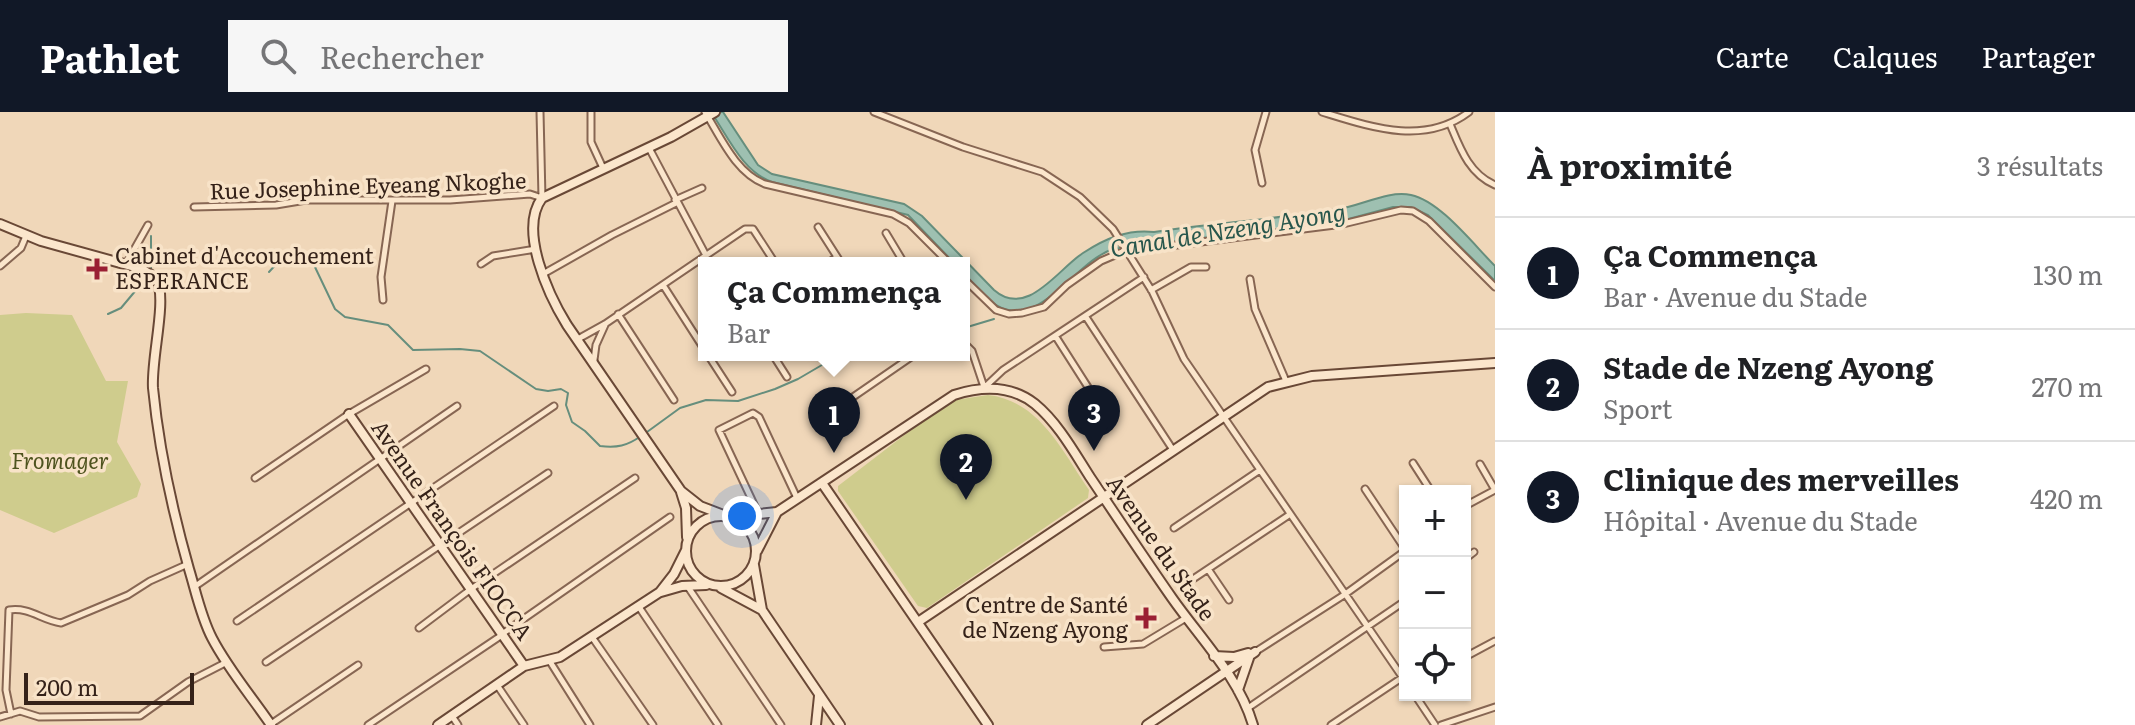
<!DOCTYPE html>
<html lang="fr">
<head>
<meta charset="utf-8">
<style>
  :root { --surface:#fff; --page:#f6f6f6; --text:#202124; --muted:#757577; --line:#e0e0e0; --accent:#111827 }
  body { margin:0; font-family:Literata,serif; background:var(--page); color:var(--text) }
  .controls { position:absolute; right:24px; bottom:24px; display:grid; overflow:hidden; border-radius:0px; box-shadow:0 2px 6px #0004 }
  .controls button { width:72px; height:72px; display:grid; place-items:center; padding:0; border:0; border-bottom:2px solid var(--line); background:var(--surface); color:var(--text); font:40px sans-serif }
  .scale { position:absolute; left:24px; bottom:20px; width:170px; box-sizing:border-box; padding-left:8px; border:4px solid #352219; border-top:0; font-size:22px; line-height:28px; white-space:nowrap; color:#352219; -webkit-text-stroke:6px #f8e3c8; paint-order:stroke }
  .you { position:absolute; left:742px; top:404px; width:28px; height:28px; margin:-20px; border:6px solid #fff; border-radius:50%; background:#1a73e8; box-shadow:0 0 0 12px #1a73e833 }
  .badge { display:grid; place-items:center; width:52px; height:52px; border-radius:50%; background:var(--accent); color:#fff; font-size:26px; font-weight:700 }
  .pin { position:absolute; translate:-50% -66px; filter:drop-shadow(0 2px 4px #0008) }
  .pin::after { content:''; position:absolute; top:42px; width:28px; height:24px; background:inherit; clip-path:polygon(0 0,100% 0,50% 100%) }
  .popup { position:absolute; left:698px; top:145px; width:272px; height:104px; box-sizing:border-box; display:grid; place-content:center; border-radius:0px; background:var(--surface); filter:drop-shadow(0 2px 6px #0005); font-size:26px; white-space:nowrap; color:var(--muted) }
  .popup b { font-size:30px; color:var(--text) }
  .popup::after { content:''; position:absolute; left:50%; top:100%; margin-left:-16px; border:16px solid transparent; border-top-color:var(--surface) }
  .list { margin:0; padding:0; list-style:none }
  h2 { display:flex; justify-content:space-between; align-items:center; height:104px; margin:0; padding:0 32px; font-size:34px }
  h2 small { font-size:26px; font-weight:400; color:var(--muted) }
  .list li { display:grid; grid-template-columns:52px 1fr auto; gap:24px; align-items:center; box-sizing:border-box; height:112px; padding:0 32px; border-top:2px solid var(--line) }
  .list b { display:block; font-size:30px; white-space:nowrap }
  .list p { margin:0; font-size:26px; white-space:nowrap; color:var(--muted) }
  .list em { font-size:26px; font-style:normal; color:var(--muted) }
  .icon { flex:none; width:44px; height:44px; fill:none; stroke:currentColor; stroke-width:2; stroke-linecap:round; stroke-linejoin:round }
  .map { position:relative; flex:none; width:1495px; height:613px; overflow:hidden }
  header { display:flex; align-items:center; gap:48px; box-sizing:border-box; height:112px; padding:0 40px; background:var(--accent); color:#fff }
  header strong { font-size:38px }
  nav { display:flex; gap:44px; margin-inline-start:auto; font-size:28px }
  .search { width:560px; height:72px; background:var(--page); display:flex; align-items:center; gap:20px; box-sizing:border-box; padding:0 28px; border-radius:0px; color:var(--muted); font-size:30px }
  main { display:flex }
  aside { flex:1; background:var(--surface) }
  .map>svg:first-child { display:block }
</style>
</head>
<body>
<header>
<strong>Pathlet</strong>
<div class="search"><svg class="icon" aria-label="search" viewBox="0 0 24 24"><circle cx="10" cy="10" r="6"/><path d="M15 15l6 6"/></svg>Rechercher</div>
<nav><a>Carte</a><a>Calques</a><a>Partager</a></nav>
</header>
<main>
<div class="map">
<svg width="1495" height="613" viewBox="0 0 1495 613">
  <rect width="100%" height="100%" fill="#f0d7b9"/>
  <!-- green -->
  <path fill="#cfcc8d" d="M26 201 72 203 106 269H128L117 330 141 372 137 385 54 421 0 398V203Z
    M988 283C1040 289 1062 339 1089 378L1088 386 927 496 918 494 838 379V374L937 298 955 288Z"/>
  <!-- water -->
  <path fill="#9ec0b1" stroke="#668e7d" stroke-width="2" d="M711 0H723L758 53 772 62 904 92 922 104 994 178C1027 207 1058 157 1083 141 1106 126 1128 117 1154 120 1215 111 1277 107 1338 97 1361 94 1388 78 1411 83 1440 89 1473 132 1495 154V169L1428 103 1411 95H1393L1341 109 1113 137C1074 150 1041 219 996 193 984 186 974 172 964 162V151H954L908 103 772 70C743 60 728 25 711 0Z"/>
  <g fill="none" stroke-linecap="round" stroke-linejoin="round">
    <!-- stream -->
    <path stroke="#668e7d" stroke-width="2" d="M151 156V124
      M269 160 279 149 290 153 304 147 314 153 335 197 345 205 388 213 413 238 460 237 480 239 536 277 548 279 561 277 568 281 566 293 572 310 585 319 600 334C617 336 627 334 641 324
      M108 202 121 196 147 165
      M964 216 994 207
      M647 320 680 296 706 288 738 289 775 277 798 267 839 243"/>
    <!-- street casing -->
    <g stroke="#876653" stroke-width="9">
      <path id="street" d="M591 0V30L603 56
        M705 0C721 26 736 61 765 72L893 102 909 111 949 151
        M874 0 963 35 1042 60 1080 85 1113 117 1152 179 1184 247 1405 569
        M1322 0C1371 15 1424 34 1469 0
        M1450 12C1460 36 1469 62 1495 73
        M649 36 710 151
        M1262 71 1255 38 1266 0
        M675 88 702 76
        M194 95 276 93 306 88H450L530 82 542 86 540 0
        M818 115 841 151
        M886 121 904 151
        M828 151 837 145
        M126 152 148 113
        M481 152 493 144 536 137
        M0 154 21 136 26 124
        M543 162 612 123 676 91
        M964 167 996 198 1009 202 1022 201 1044 195 1067 173 1101 149 1122 140 1343 112 1401 98 1413 99 1429 109 1495 175
        M1250 167 1255 197 1286 269
        M663 173 704 237
        M1151 178 1191 155H1206
        M383 188 381 165 392 89
        M618 202 674 288
        M1086 205 1173 338
        M1056 225 1107 305
        M578 227 605 212 745 117H753L775 151
        M964 231 972 239 984 275
        M708 243 732 280
        M773 243 787 265
        M594 248 596 233 605 213
        M985 275 1003 258 1144 165
        M824 305 914 243
        M1413 351 1431 379
        M1480 352 1495 378
        M255 366 349 302 426 257
        M1365 377 1405 437
        M1465 394 1495 378
        M759 403 719 318 753 301 759 305 797 386
        M1174 416 1260 358
        M1465 447 1474 440
        M1208 457 1229 488
        M1187 471 1289 403
        M194 475 457 294
        M688 475 781 613
        M639 495 718 613
        M237 509 554 294
        M419 516 471 477 635 366
        M502 522 670 405
        M592 525 653 613
        M1104 535 1143 532 1186 506
        M1255 540 1344 483 1405 439
        M1465 545 1495 529
        M549 548 590 613
        M266 550 548 361
        M497 573 524 613
        M1415 583 1435 613
        M1248 596 1405 489
        M11 602 6 578 9 498C30 495 41 508 61 511L128 483 150 469 188 452
        M452 604 458 613
        M0 605 20 599 39 605 140 604 188 570 227 550
        M271 612 358 553
        M368 613 502 523
        M1331 613 1403 565
        M1441 613 1495 595"/>
    </g>
    <!-- secondary casing -->
    <g stroke="#694836" stroke-width="12">
      <path id="secondary" d="M715 0 671 25 542 86C518 118 549 184 567 213L681 379 700 394 726 404
        M0 112 41 129 142 157 157 167C167 190 151 246 153 276 159 338 172 397 189 457 196 480 201 505 212 526 228 557 252 585 271 613
        M349 302 524 554
        M822 371 988 613
        M681 380 686 396 687 425
        M686 439a35 35 0 1 1 70 0a35 35 0 1 1-70 0Z
        M731 405 777 400 954 283C982 274 1011 273 1035 292 1058 311 1074 340 1090 365 1117 405 1144 446 1172 486 1200 526 1239 565 1253 613
        M757 439 777 400
        M754 453 762 498 840 613
        M721 476 762 498
        M661 480 682 474 706 473
        M918 510 1268 275 1312 264 1495 251
        M1214 544 1234 545 1248 541
        M1238 578 1249 546
        M438 613 524 554 560 545 660 480 674 462 686 438
        M816 613 819 584
        M1147 613 1255 540"/>
    </g>
    <!-- street -->
    <use href="#street" stroke="#fbe6cc" stroke-width="5"/>
    <!-- secondary -->
    <use href="#secondary" stroke="#fbe6cc" stroke-width="8"/>
  </g>
  <!-- markers -->
  <g fill="#9a1f33" stroke="#f8e3c8" stroke-width="3">
    <path d="M93 145h8v8h8v8h-8v8h-8v-8h-8v-8h8z"/>
    <path d="M1142 494h8v8h8v8h-8v8h-8v-8h-8v-8h8z"/>
  </g>
  <g text-anchor="middle" stroke-width="7" stroke-linejoin="round" paint-order="stroke">
    <!-- street labels -->
    <g font-size="22" fill="#352219" stroke="#f8e3c8">
      <text transform="translate(368 74) rotate(-2)" y="8">Rue Josephine Eyeang Nkoghe</text>
      <text transform="translate(452 418) rotate(55)" y="8">Avenue François FIOCCA</text>
      <text transform="translate(1161 436) rotate(55)" y="8">Avenue du Stade</text>
    </g>
    <!-- poi labels -->
    <g font-size="22" fill="#352219" stroke="#f8e3c8" text-anchor="start">
      <text x="115" y="152">Cabinet d'Accouchement<tspan x="115" dy="25">ESPERANCE</tspan></text>
      <text x="1128" y="501" text-anchor="end">Centre de Santé<tspan x="1128" dy="25">de Nzeng Ayong</tspan></text>
    </g>
    <!-- park labels -->
    <g font-size="22" font-style="italic" fill="#4e531e" stroke="#f8e3c8">
      <text x="60" y="357">Fromager</text>
    </g>
    <!-- water labels -->
    <g font-size="24" font-style="italic" fill="#27564c" stroke="#f8e3c8">
      <text transform="translate(1228 119) rotate(-9)" y="8">Canal de Nzeng Ayong</text>
    </g>
  </g>
</svg>
<div class="controls">
<button>+</button>
<button>−</button>
<button><svg class="icon" aria-label="locate" viewBox="0 0 24 24"><circle cx="12" cy="12" r="6"/><path d="M12 2v4M12 18v4M2 12h4M18 12h4"/></svg></button>
</div>
<div class="scale">200 m</div>
<div class="you"></div>
<div class="pin badge" style="left:834px;top:341px">1</div>
<div class="popup"><b>Ça Commença</b>Bar</div>
<div class="pin badge" style="left:966px;top:388px">2</div>
<div class="pin badge" style="left:1094px;top:339px">3</div>
</div>
<aside>
<h2>À proximité<small>3 résultats</small></h2>
<ul class="list">
<li><span class="badge">1</span><div><b>Ça Commença</b><p>Bar · Avenue du Stade</p></div><em>130 m</em></li>
<li><span class="badge">2</span><div><b>Stade de Nzeng Ayong</b><p>Sport</p></div><em>270 m</em></li>
<li><span class="badge">3</span><div><b>Clinique des merveilles</b><p>Hôpital · Avenue du Stade</p></div><em>420 m</em></li>
</ul>
</aside>
</main>
</body>
</html>
